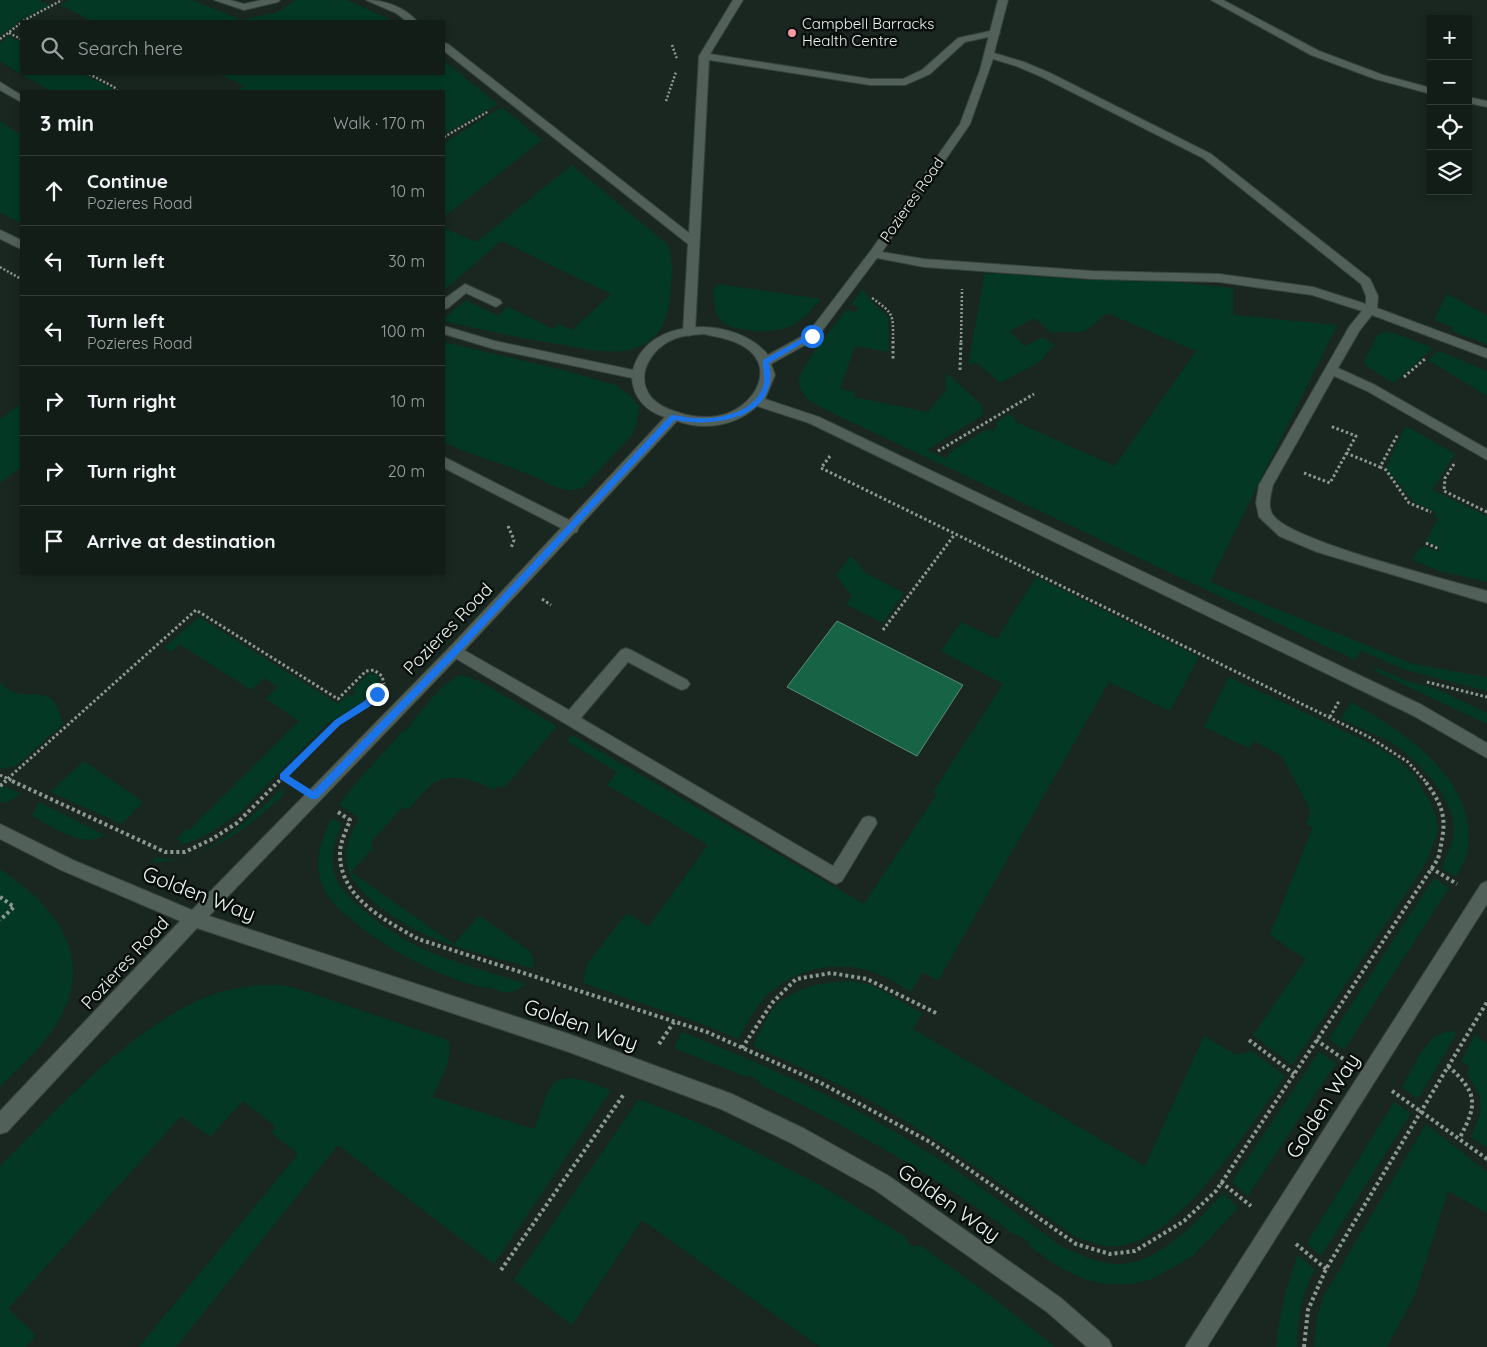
<!DOCTYPE html>
<html lang="en">
<head>
<meta charset="utf-8">
<style>
  :root { --surface:#131d18; --page:#202a25; --text:#f1f3f6; --muted:#9da2a2; --line:#323b37 }
  body { margin:0; font-family:Quicksand,sans-serif; background:var(--page); color:var(--text) }
  .controls { position:absolute; right:15px; top:15px; display:grid; overflow:hidden; border-radius:0px; box-shadow:0 2px 8px #0003 }
  .controls button { width:45px; height:45px; display:grid; place-items:center; padding:0; border:0; border-bottom:1px solid var(--line); background:var(--surface); color:var(--text); font:25px sans-serif }
  .stop { position:absolute; width:15px; height:15px; margin:-11px; border:4px solid #1a73e8; border-radius:50%; background:#fff }
  .stop.end { background:#1a73e8; border-color:#fff; box-shadow:0 1px 5px #0008 }
  .list { margin:0; padding:0; list-style:none }
  h2 { display:flex; justify-content:space-between; align-items:center; height:65px; margin:0; padding:0 20px; font-size:21px }
  h2 small { font-size:16px; font-weight:400; color:var(--muted) }
  .list li { display:grid; grid-template-columns:32px 1fr auto; gap:15px; align-items:center; box-sizing:border-box; height:70px; padding:0 20px; border-top:1px solid var(--line) }
  .list b { display:block; font-size:19px; white-space:nowrap }
  .list p { margin:0; font-size:16px; white-space:nowrap; color:var(--muted) }
  .list em { font-size:16px; font-style:normal; color:var(--muted) }
  .icon { flex:none; width:28px; height:28px; fill:none; stroke:currentColor; stroke-width:2; stroke-linecap:round; stroke-linejoin:round }
  .map { position:relative; flex:none; width:1487px; height:1347px; overflow:hidden }
  .search { position:absolute; background:var(--surface); box-shadow:0 2px 8px #0003; left:20px; top:20px; width:425px; height:55px; display:flex; align-items:center; gap:12px; box-sizing:border-box; padding:0 18px; border-radius:0px; color:var(--muted); font-size:19px }
  .panel { position:absolute; background:var(--surface); box-shadow:0 2px 8px #0003; left:20px; top:90px; width:425px; height:485px; border-radius:0px }
  .map>svg:first-child { display:block }
</style>
</head>
<body>
<div class="map">
<svg width="1487" height="1347" viewBox="0 0 1487 1347">
  <rect width="100%" height="100%" fill="#192720"/>
  <!-- green -->
  <path fill="#033824" d="M0 0H39L49 5 24 18 0 36Z
    M70 0H192L242 20 278 12 296 0H347L393 21H92L60 5Z
    M9 36 21 42V74L0 61V43Z
    M444 61 498 104 444 134V91H236L245 86 219 74H444Z
    M21 74H83L111 88 114 91H51Z
    M502 107 542 140 444 217V143Z
    M0 121 21 135V223L0 212Z
    M572 165 668 245C675 264 671 278 670 298 668 322 657 343 632 349 610 355 586 349 564 345 523 339 484 330 444 321V319L466 300 498 316 508 307 553 329 558 324 572 330 611 294 501 241 444 290V228L477 242Z
    M985 273 1094 280H1154L1233 288V315L1337 325 1210 582 1413 664 1487 677V691L1406 670 1361 651 1355 660 818 406C809 400 800 394 799 382 798 369 837 322 847 309L855 313 859 307 851 304 863 289 870 300 888 317 889 352 855 346 840 389 855 392 854 397 928 412 946 390V375H949L982 405 983 415 927 450 946 459 951 451 987 429 991 431 998 426 995 423 1008 414 1015 418 1014 421 1115 466 1196 351 1107 313C1100 318 1092 327 1084 331 1077 334 1062 330 1052 333L1035 318 1009 331 1025 346 1043 337 1054 345 1041 361 1000 383 976 362 968 365Z
    M718 284 821 299C813 308 804 319 793 325 777 334 731 334 719 318 714 312 714 299 713 291Z
    M1447 294 1487 315V344L1452 331 1453 327 1434 320Z
    M1385 332 1394 333 1433 348 1394 383 1367 367 1364 361 1378 334Z
    M444 342 563 370 616 385 630 396 639 407 637 422 632 435 583 487C578 489 573 491 568 490 554 488 541 479 528 474 500 463 471 455 444 442Z
    M1439 351 1487 371V396L1428 360Z
    M21 404V467L0 483V419Z
    M1406 426 1455 454 1432 490 1487 516V582L1440 571 1412 560 1419 548 1422 549 1424 546 1439 552V547L1426 541 1438 518 1434 516 1436 512 1414 502 1386 468Z
    M851 556 867 574 904 593 883 623 846 604 852 596 836 575Z
    M1036 577 1199 657 1170 711 1109 682 938 981 922 972 911 992C896 983 880 972 862 969 826 962 787 972 763 1000 753 1011 746 1026 738 1039L708 1026 583 983 587 964 627 913 648 927 708 845 607 785 617 772 567 741 572 735 864 904 937 794 933 792 1003 684 941 651 961 622 997 639Z
    M199 617 338 704 349 694 352 696 357 692 353 689 369 674 372 673 378 676 380 685 369 698 328 723 243 809C223 826 203 839 178 846L181 842 177 838 186 829 189 830 299 721 266 699 278 687 265 678 251 690 180 644 171 652 165 647Z
    M1375 667 1404 680 1437 689 1487 713V724L1375 671Z
    M461 675 479 681 557 726 504 788 498 785 494 790C477 781 456 773 437 781 429 784 416 802 409 809L402 808 371 842 373 848 351 872 454 944 478 917H481L530 951 533 957V968C502 959 469 952 438 940 411 930 357 898 348 869 342 851 351 834 359 818L339 805 355 784 402 732C409 729 411 724 416 718 428 703 443 682 461 675Z
    M1229 677 1376 746 1398 760 1413 774 1430 801 1436 816 1438 831 1426 863 1292 1065 1253 1035 1306 959 1270 935 1313 827 1306 824 1311 811 1282 756 1254 741 1249 748 1204 727Z
    M0 682C20 705 40 685 54 702 59 708 61 717 63 724L16 766 0 769Z
    M1351 702C1403 731 1481 781 1467 853 1465 861 1460 870 1456 877L1442 869C1446 857 1454 842 1454 829 1454 799 1419 761 1396 746 1380 735 1359 728 1341 719Z
    M84 761 143 802 122 824 50 792Z
    M0 784 21 794 6 803 0 801Z
    M283 787V795L279 799C240 834 205 859 151 863L156 857C198 872 256 813 283 787Z
    M39 802 105 835C84 850 52 826 32 816Z
    M332 818 340 823 341 826C334 842 329 861 336 878 347 904 402 941 428 951 459 964 493 973 526 984 519 989 511 994 502 992 499 992 496 989 492 988 488 987 484 988 481 987 435 975 390 951 353 921 343 912 331 903 325 891 312 865 320 842 332 818Z
    M0 869C58 908 99 960 54 1028 40 1050 18 1068 0 1087Z
    M1434 878 1449 888 1344 1050 1329 1039Z
    M852 981 872 985 922 1013 913 1029 1145 1166 1204 1036 1236 1055 1252 1051 1285 1076C1252 1123 1180 1241 1118 1246 1104 1248 1087 1241 1074 1236 1013 1192 951 1148 887 1110 844 1085 798 1066 753 1046 758 1036 763 1025 769 1015 787 987 822 982 852 981Z
    M266 985H282L299 989 448 1040C455 1058 439 1079 433 1097L534 1129C540 1116 543 1101 550 1089 562 1067 594 1085 611 1090L494 1264 338 1145 176 1347H139L298 1154 272 1133 275 1126 243 1101 212 1135H208L181 1116 8 1309 34 1333 33 1340 25 1347H0V1166C59 1108 128 1030 206 997 225 989 246 986 266 985Z
    M1458 1031 1418 1099 1402 1087C1411 1072 1425 1039 1442 1033 1447 1031 1453 1032 1458 1031Z
    M682 1032C768 1066 853 1104 931 1154 976 1182 1018 1215 1061 1246 1078 1254 1098 1263 1116 1264 1158 1265 1197 1222 1223 1193L1238 1208 1193 1256 1152 1279 1131 1284H1105L1086 1280 1063 1269 1030 1247 1027 1240 1012 1233C934 1174 850 1128 762 1085 757 1079 752 1075 744 1076L674 1048Z
    M1475 1035 1487 1043V1148L1471 1137C1484 1110 1485 1098 1467 1074L1469 1067 1461 1061Z
    M1319 1052 1336 1063 1248 1196 1232 1182Z
    M639 1099 701 1124 820 1185 906 1237 908 1243 915 1247 920 1245 992 1297 1055 1347H820L642 1220 572 1325 514 1280Z
    M1394 1102 1411 1113 1321 1256 1307 1243Z
    M1426 1124 1487 1172V1213L1448 1191 1415 1295 1387 1347H1314L1317 1317 1323 1297Z
    M1298 1255 1315 1270C1301 1293 1297 1321 1297 1347H1276C1280 1314 1286 1286 1298 1255Z"/>
  <!-- water -->
  <path fill="#176346" stroke="#578f79" d="M837 621 963 685 917 756 787 687Z"/>
  <g fill="none" stroke-linecap="round" stroke-linejoin="round">
    <!-- lane casing -->
    <g stroke="#37423c" stroke-width="2">
      <path id="lane" d="M214 0H230L244 4 262 0H280L278 2 244 10Z
        M366 0C385 0 404 7 417 21H406L396 13Z
        M733 0H743L710 54 870 79H903L922 70 958 38 995 30 1000 33 998 35 965 42 930 74 905 85H870L709 60 695 332 689 336 683 332 688 244 444 51V43L448 44 689 233 699 56Z
        M465 284 500 300 502 303 496 307 466 293 448 308 444 309V299Z
        M455 645 569 710 621 650 626 648 631 650 687 680 690 684 687 688 682 690 677 688 628 662 581 718 833 866 863 818 869 816 875 818 877 823 842 881 836 884 830 881 450 655 448 651 450 647Z"/>
    </g>
    <!-- street casing -->
    <g stroke="#37423c" stroke-width="2">
      <path id="street" d="M998 0H1008L994 53 1024 62 1050 73 1211 154 1370 279 1378 296 1377 308 1487 349V358L1372 315 1360 330 1338 368 1375 385 1487 449V460L1367 391 1334 376 1273 485C1271 494 1267 507 1273 515 1290 541 1449 580 1487 591V603L1317 552 1279 536 1259 517 1256 503 1259 485 1349 327 1362 311 1312 295 1219 282 1092 279 924 267 877 258 816 339 771 364 775 375 765 399 819 417 1422 705 1487 743V758L1412 715 809 423 757 406C736 426 704 431 677 421L579 527 577 532 574 533 460 655 209 916 569 1034 732 1094 805 1129 889 1176 1061 1298 1109 1340 1112 1347H1087L1047 1312 875 1190 791 1143 721 1109 569 1052 197 928 7 1132 0 1134V1111L180 921 61 870 0 839V824L73 860 192 910 450 647 561 528 444 468V457L569 520 665 417C647 412 633 398 632 378L494 349 444 334V326L495 341 633 370C648 314 738 317 768 355L808 333 872 249 960 124 980 70ZM993 59 1016 66 1042 77 1203 158 1361 284 1366 296V304L1313 287 1219 274 1092 271 924 259 882 252 970 124ZM704 334C715 337 727 338 737 343 781 362 756 409 718 416 704 418 691 417 677 412 667 409 658 405 651 397 634 375 652 348 674 339 683 335 694 335 704 334Z
        M1211 0H1223L1319 51 1383 75 1431 88V94L1375 79 1311 55Z
        M0 82 21 95V102L0 90Z
        M1468 97 1487 101V107L1468 103Z
        M0 230 21 240V249L0 239Z
        M1487 881V904L1207 1347H1185L1481 884Z"/>
    </g>
    <!-- path-far2 -->
    <path stroke="#8d9892" stroke-width="2.5" stroke-dasharray="2 2" stroke-linecap="butt" d="M23 21 62 0
      M9 33 21 39
      M0 39 21 23
      M672 45 677 59
      M89 74 114 87 117 91
      M666 101 676 72
      M444 137 489 111
      M0 267 21 279
      M872 298C895 314 893 315 893 342
      M961 342 962 289"/>
    <!-- path-far1 -->
    <path stroke="#8d9892" stroke-width="3" stroke-dasharray="2.5 2.5" stroke-linecap="butt" d="M893 341V359
      M960 370 961 341
      M1404 377 1426 358
      M938 451 1034 394
      M1346 453 1380 467 1398 434
      M830 456 821 468 1369 737 1408 762 1426 782
      M1454 464 1445 478 1444 491 1487 512
      M1380 467 1386 470 1409 503 1431 512
      M1304 473 1330 483 1356 436 1330 426
      M508 526 514 540 511 548
      M1426 543 1439 549
      M542 599 551 605
      M883 630 955 534
      M1427 682 1487 697
      M1330 717 1339 701
      M0 775 15 782
      M4 782 196 610 338 699 366 671 374 670 382 676 384 684
      M278 782 338 722 353 713"/>
    <!-- path -->
    <path stroke="#8d9892" stroke-width="4" stroke-dasharray="3 3" stroke-linecap="butt" d="M12 781 165 852H185L212 839 237 823 279 781
      M0 786 6 781
      M338 812 350 820C346 831 340 842 340 854 340 898 385 920 418 939L707 1032 821 1083 930 1142 1076 1244 1110 1254 1135 1251 1184 1221 1216 1191 1438 859C1446 823 1448 812 1425 781
      M1431 868 1457 884
      M0 897 14 907 0 920
      M1249 1040 1294 1074
      M1316 1040 1345 1060
      M659 1044 674 1022
      M742 1048 772 1003 796 979 831 973 867 979 936 1013
      M1448 1066C1478 1093 1478 1104 1459 1139
      M1392 1091 1487 1159
      M1221 1182 1251 1206
      M1296 1244 1326 1269
      M501 1270 624 1094
      M1304 1347 1308 1310 1326 1269 1487 1002"/>
    <!-- lane -->
    <use href="#lane" fill="#516058" fill-rule="evenodd"/>
    <!-- street -->
    <use href="#street" fill="#516058" fill-rule="evenodd"/>
  </g>
  <!-- route -->
  <path fill="#1a73e8" d="M810 334 815 336 769 363C781 418 715 428 675 420L458 654 317 799H311L280 779V774L335 720 363 702 374 692H380V697L369 707 340 725 289 776 313 791 452 649 671 415C678 415 686 418 694 418 718 420 754 413 763 387 766 377 762 369 763 360Z"/>
  <!-- markers -->
  <circle fill="#f49aa4" stroke="#080e0b" stroke-width="2" cx="792" cy="33" r="5"/>
  <g text-anchor="middle" stroke-width="5" stroke-linejoin="round" paint-order="stroke">
    <!-- far-poi labels -->
    <g font-size="15" fill="#ecf5f0" stroke="#080e0b" text-anchor="start">
      <text x="802" y="29">Campbell Barracks<tspan x="802" dy="17">Health Centre</tspan></text>
    </g>
    <!-- far-street labels -->
    <g font-size="15" fill="#ecf5f0" stroke="#080e0b">
      <text transform="translate(912 200) rotate(-55)" y="5">Pozieres Road</text>
    </g>
    <!-- street labels -->
    <g font-size="18" fill="#ecf5f0" stroke="#080e0b">
      <text transform="translate(448 629) rotate(-46)" y="6">Pozieres Road</text>
      <text transform="translate(125 963) rotate(-47)" y="6">Pozieres Road</text>
    </g>
    <!-- near-street labels -->
    <g font-size="21" fill="#ecf5f0" stroke="#080e0b">
      <text transform="translate(199 894) rotate(21)" y="7">Golden Way</text>
      <text transform="translate(581 1025) rotate(19)" y="7">Golden Way</text>
      <text transform="translate(1323 1106) rotate(-58)" y="7">Golden Way</text>
      <text transform="translate(949 1203) rotate(35)" y="7">Golden Way</text>
    </g>
  </g>
</svg>
<div class="controls">
<button>+</button>
<button>−</button>
<button><svg class="icon" aria-label="locate" viewBox="0 0 24 24"><circle cx="12" cy="12" r="6"/><path d="M12 2v4M12 18v4M2 12h4M18 12h4"/></svg></button>
<button><svg class="icon" aria-label="layers" viewBox="0 0 24 24"><path d="M12 4l9 5-9 5-9-5zM3 14l9 5 9-5"/></svg></button>
</div>
<div class="stop" style="left:812px;top:336px"></div>
<div class="stop end" style="left:377px;top:694px"></div>
<div class="search"><svg class="icon" aria-label="search" viewBox="0 0 24 24"><circle cx="10" cy="10" r="6"/><path d="M15 15l6 6"/></svg>Search here</div>
<section class="panel">
<h2>3 min<small>Walk · 170 m</small></h2>
<ul class="list">
<li><svg class="icon" aria-label="ahead" viewBox="0 0 24 24"><path d="M12 20V5M6 11l6-6 6 6"/></svg><div><b>Continue</b><p>Pozieres Road</p></div><em>10 m</em></li>
<li><svg class="icon" aria-label="left" viewBox="0 0 24 24"><path d="M17 20v-9H6M10 6l-5 5 5 5"/></svg><div><b>Turn left</b></div><em>30 m</em></li>
<li><svg class="icon" aria-label="left" viewBox="0 0 24 24"><path d="M17 20v-9H6M10 6l-5 5 5 5"/></svg><div><b>Turn left</b><p>Pozieres Road</p></div><em>100 m</em></li>
<li><svg class="icon" aria-label="right" viewBox="0 0 24 24"><path d="M7 20v-9h11M14 6l5 5-5 5"/></svg><div><b>Turn right</b></div><em>10 m</em></li>
<li><svg class="icon" aria-label="right" viewBox="0 0 24 24"><path d="M7 20v-9h11M14 6l5 5-5 5"/></svg><div><b>Turn right</b></div><em>20 m</em></li>
<li><svg class="icon" aria-label="arrive" viewBox="0 0 24 24"><path d="M6 21V4h12l-3 4 3 4H6"/></svg><div><b>Arrive at destination</b></div></li>
</ul>
</section>
</div>
</body>
</html>
